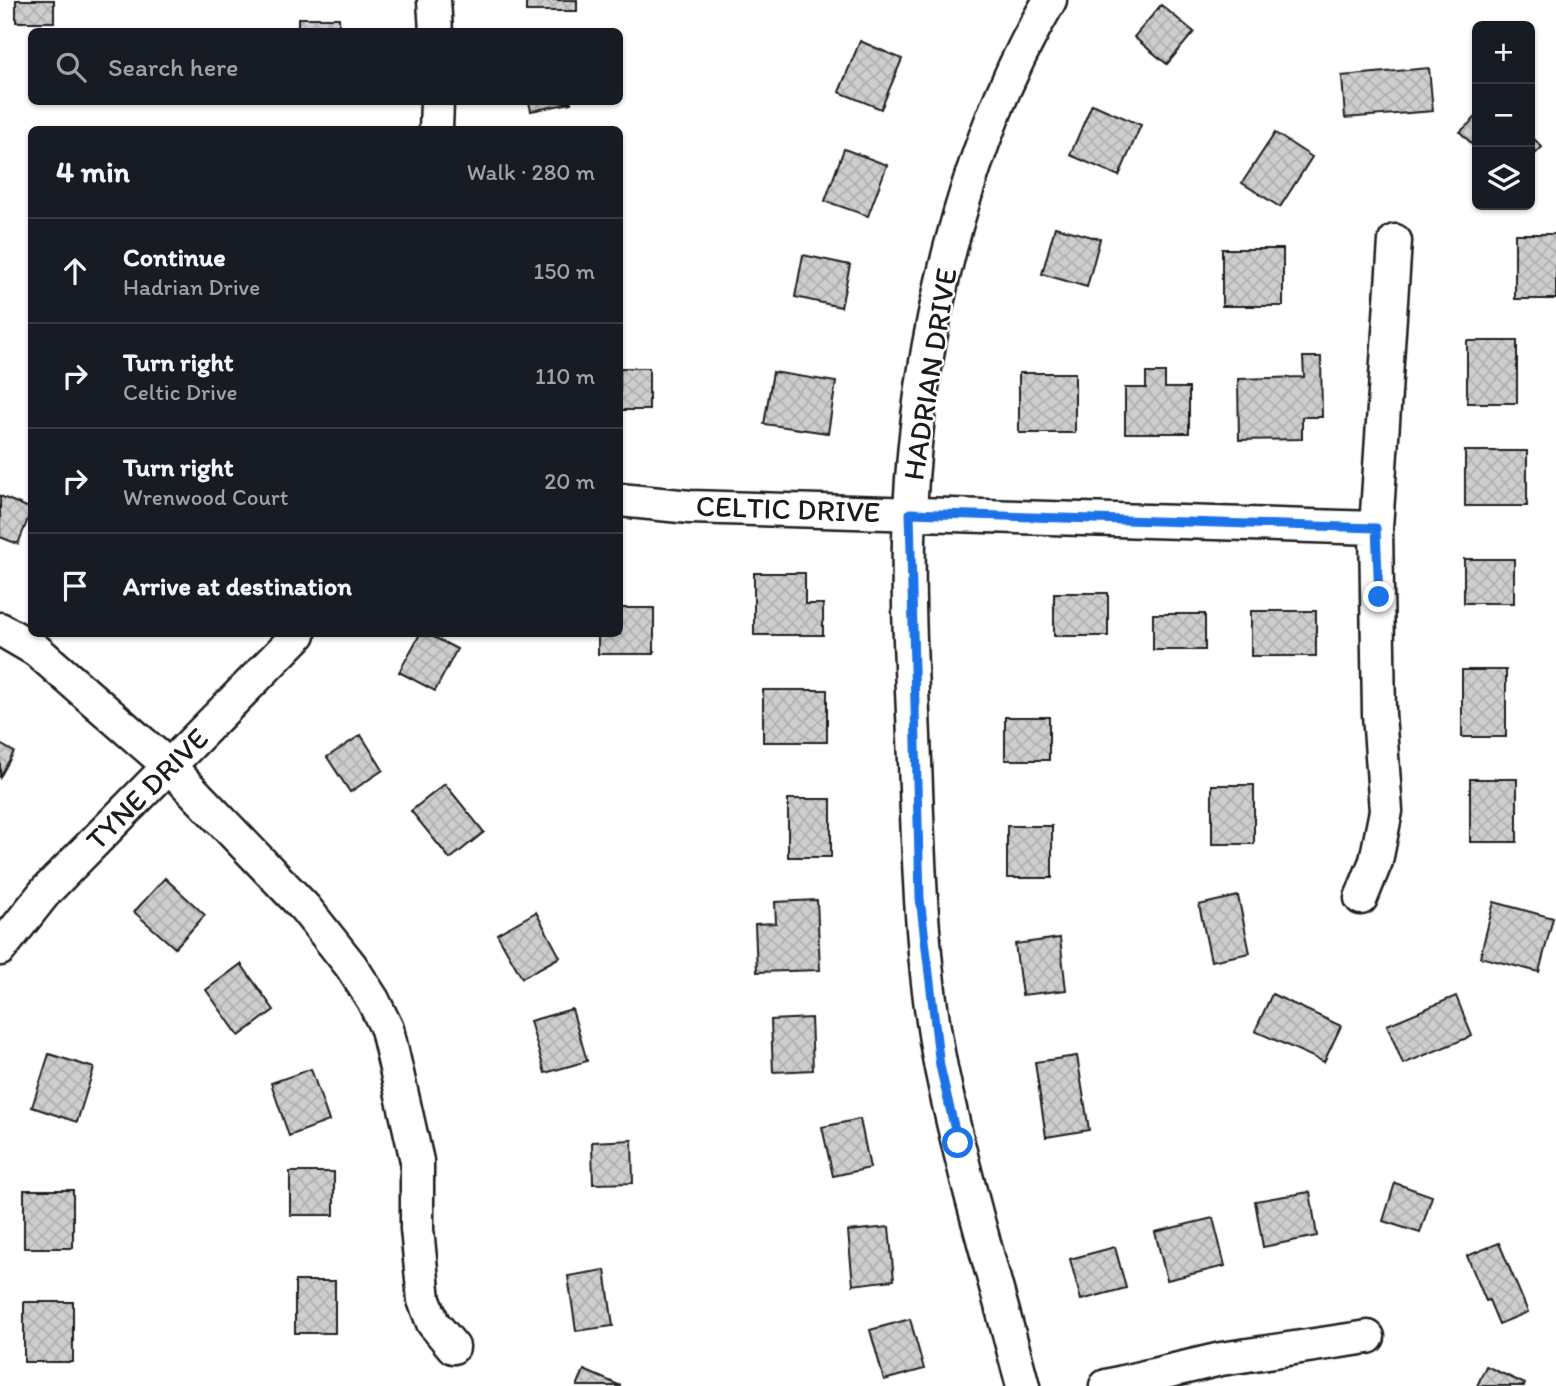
<!DOCTYPE html>
<html lang="en">
<head>
<meta charset="utf-8">
<style>
  :root { --surface:#171b24; --page:#20242c; --text:#f1f3f6; --muted:#9ea1a6; --line:#363941 }
  body { margin:0; font-family:Itim,sans-serif; background:var(--page); color:var(--text) }
  .controls { position:absolute; right:21px; top:21px; display:grid; overflow:hidden; border-radius:10px; box-shadow:0 2px 5px #0004 }
  .controls button { width:63px; height:63px; display:grid; place-items:center; padding:0; border:0; border-bottom:2px solid var(--line); background:var(--surface); color:var(--text); font:35px sans-serif }
  .stop { position:absolute; width:21px; height:21px; margin:-16px; border:5px solid #1a73e8; border-radius:50%; background:#fff }
  .stop.end { background:#1a73e8; border-color:#fff; box-shadow:0 2px 7px #0008 }
  .list { margin:0; padding:0; list-style:none }
  h2 { display:flex; justify-content:space-between; align-items:center; height:91px; margin:0; padding:0 28px; font-size:30px }
  h2 small { font-size:23px; font-weight:400; color:var(--muted) }
  .list li { display:grid; grid-template-columns:46px 1fr auto; gap:21px; align-items:center; box-sizing:border-box; height:105px; padding:0 28px; border-top:2px solid var(--line) }
  .list b { display:block; font-size:26px; white-space:nowrap }
  .list p { margin:0; font-size:23px; white-space:nowrap; color:var(--muted) }
  .list em { font-size:23px; font-style:normal; color:var(--muted) }
  .icon { flex:none; width:38px; height:38px; fill:none; stroke:currentColor; stroke-width:2; stroke-linecap:round; stroke-linejoin:round }
  .map { position:relative; flex:none; width:1556px; height:1386px; overflow:hidden }
  .search { position:absolute; background:var(--surface); box-shadow:0 2px 5px #0004; left:28px; top:28px; width:595px; height:77px; display:flex; align-items:center; gap:18px; box-sizing:border-box; padding:0 24px; border-radius:10px; color:var(--muted); font-size:26px }
  .panel { position:absolute; background:var(--surface); box-shadow:0 2px 5px #0004; left:28px; top:126px; width:595px; height:511px; border-radius:10px }
  .map>svg:first-child { display:block }
</style>
</head>
<body>
<div class="map">
<svg width="1556" height="1386" viewBox="0 0 1556 1386">
  <defs>
    <pattern id="building-cross-hatch" width="8" height="8" patternUnits="userSpaceOnUse" patternTransform="scale(1.75)"><rect width="8" height="8" fill="#cecece"/><path d="M0 0l8 8M0 8l8-8" fill="none" stroke="#b0b0b0"/></pattern>
  </defs>
  <rect width="100%" height="100%" fill="#fff"/>
  <filter id="ink" filterUnits="userSpaceOnUse"><feTurbulence type="fractalNoise" baseFrequency=".0143" numOctaves="2"/><feDisplacementMap in="SourceGraphic" scale="14" xChannelSelector="R" yChannelSelector="G"/><feConvolveMatrix kernelMatrix="1 2 1 2 8 2 1 2 1" color-interpolation-filters="sRGB"/></filter>
  <g filter="url(#ink)">
    <!-- building -->
    <path fill="url(#building-cross-hatch)" stroke="#1c1c1c" stroke-width="2" d="M16 0H54V22H16Z
      M526 0H577V11H526Z
      M1161 5 1194 32 1167 64 1134 37Z
      M298 18H339V32H298Z
      M860 41 902 59 881 109 839 92Z
      M1429 68 1433 111 1345 118 1342 76Z
      M529 102H571V103L531 111Z
      M1092 104 1141 125 1119 176 1070 155Z
      M1477 116V149L1460 132Z
      M1275 133 1312 157 1280 207 1242 183Z
      M1530 135 1542 147 1530 159Z
      M844 149 887 165 868 216 825 201Z
      M1055 227 1100 239 1087 287 1042 274Z
      M1515 234H1556V299H1515Z
      M1222 249H1283V306H1222Z
      M803 255 850 265 841 307 795 297Z
      M1467 341H1517V403H1467Z
      M1303 357H1321L1322 417H1302V439L1239 440 1238 379 1304 377Z
      M620 368H649V410H620Z
      M773 372 836 382 828 433 764 424Z
      M1019 373H1075V433H1019Z
      M1146 373H1165V388H1189V433H1125V388H1146Z
      M1465 451H1527V506H1465Z
      M0 496 32 509 18 544 0 537Z
      M1464 559H1514V603H1464Z
      M754 573H805V604H823V635H754Z
      M1054 593H1108V636H1054Z
      M620 608H654V654H598V634H620Z
      M1251 611H1316V656H1251Z
      M1153 614H1205V650H1153Z
      M420 634H428L457 649 435 691 399 672Z
      M1462 670H1506V737H1462Z
      M763 690H827V742H763Z
      M1005 717H1049V760H1005Z
      M361 735 383 770 350 792 327 757Z
      M0 744 14 752 0 777Z
      M1470 779H1517V842H1470Z
      M445 784 484 832 450 859 411 811Z
      M1212 785H1254V844H1212Z
      M788 799H831V857H788Z
      M1007 826H1052V878H1007Z
      M165 878 205 915 175 948 134 912Z
      M1238 896 1250 953 1211 961 1199 905Z
      M817 900 820 970 757 972 755 924 776 923 775 902Z
      M1494 902 1553 918 1539 972 1480 957Z
      M536 912 560 957 522 978 497 934Z
      M1060 938 1066 990 1022 995 1015 944Z
      M241 964 274 1010 239 1036 206 990Z
      M1272 994 1341 1026 1324 1062 1255 1031Z
      M1456 996 1472 1036 1403 1064 1387 1025Z
      M572 1009 587 1061 545 1073 530 1021Z
      M811 1018 813 1070 773 1072 771 1020Z
      M49 1054 94 1068 77 1122 32 1107Z
      M1077 1056 1089 1130 1046 1137 1035 1062Z
      M311 1069 329 1121 289 1136 271 1083Z
      M860 1119 870 1168 833 1176 822 1127Z
      M632 1140 633 1183 593 1184 592 1142Z
      M290 1172H334V1215H290Z
      M1395 1183 1432 1196 1420 1233 1383 1221Z
      M24 1190H73V1248H24Z
      M1310 1192 1317 1236 1263 1247 1255 1201Z
      M1213 1218 1225 1266 1167 1280 1155 1232Z
      M889 1227 894 1280 853 1285 848 1231Z
      M1499 1243 1528 1312 1499 1324 1489 1300 1486 1301 1467 1256Z
      M1115 1247 1126 1288 1081 1300 1070 1259Z
      M605 1270 613 1326 576 1331 568 1276Z
      M295 1281H335V1333H295Z
      M24 1302H73V1362H24Z
      M910 1319 924 1369 884 1380 870 1330Z
      M1486 1366 1525 1384 1524 1386H1477Z
      M584 1370 621 1386H577Z"/>
    <g fill="none" stroke-linecap="round" stroke-linejoin="round">
      <!-- street casing -->
      <g stroke="#1c1c1c" stroke-width="37">
        <path id="street" d="M434 0 436 32
          M436 130 437 102
          M620 500 690 507 1376 528
          M0 629 36 650 169 766 305 908 351 966 373 1000 387 1029 417 1161V1229L424 1300 433 1323 453 1347
          M1361 898 1376 861 1386 811 1379 714 1376 528 1395 241
          M0 949 46 891 299 634
          M1023 1386C995 1280 963 1175 941 1068 921 967 919 864 915 762 912 679 906 595 910 512 918 343 963 146 1050 0
          M1106 1386 1221 1359 1368 1337"/>
      </g>
      <!-- street -->
      <use href="#street" stroke="#fff" stroke-width="32"/>
    </g>
  </g>
  <g fill="none" stroke-linecap="round" stroke-linejoin="round" filter="url(#ink)">
    <!-- route -->
    <path stroke="#1a73e8" stroke-width="9" d="M958 1143 940 1066 920 898 910 513 1376 528 1379 597"/>
  </g>
  <g text-anchor="middle" stroke-width="5" stroke-linejoin="round" paint-order="stroke">
    <!-- street labels -->
    <g font-size="30" fill="#1c1c1c" stroke="#fff">
      <text transform="translate(930 374) rotate(-81)" y="10">HADRIAN DRIVE</text>
      <text transform="translate(788 509) rotate(2)" y="10">CELTIC DRIVE</text>
      <text transform="translate(147 789) rotate(-45)" y="10">TYNE DRIVE</text>
    </g>
  </g>
</svg>
<div class="controls">
<button>+</button>
<button>−</button>
<button><svg class="icon" aria-label="layers" viewBox="0 0 24 24"><path d="M12 4l9 5-9 5-9-5zM3 14l9 5 9-5"/></svg></button>
</div>
<div class="stop" style="left:958px;top:1143px"></div>
<div class="stop end" style="left:1379px;top:597px"></div>
<div class="search"><svg class="icon" aria-label="search" viewBox="0 0 24 24"><circle cx="10" cy="10" r="6"/><path d="M15 15l6 6"/></svg>Search here</div>
<section class="panel">
<h2>4 min<small>Walk · 280 m</small></h2>
<ul class="list">
<li><svg class="icon" aria-label="ahead" viewBox="0 0 24 24"><path d="M12 20V5M6 11l6-6 6 6"/></svg><div><b>Continue</b><p>Hadrian Drive</p></div><em>150 m</em></li>
<li><svg class="icon" aria-label="right" viewBox="0 0 24 24"><path d="M7 20v-9h11M14 6l5 5-5 5"/></svg><div><b>Turn right</b><p>Celtic Drive</p></div><em>110 m</em></li>
<li><svg class="icon" aria-label="right" viewBox="0 0 24 24"><path d="M7 20v-9h11M14 6l5 5-5 5"/></svg><div><b>Turn right</b><p>Wrenwood Court</p></div><em>20 m</em></li>
<li><svg class="icon" aria-label="arrive" viewBox="0 0 24 24"><path d="M6 21V4h12l-3 4 3 4H6"/></svg><div><b>Arrive at destination</b></div></li>
</ul>
</section>
</div>
</body>
</html>
